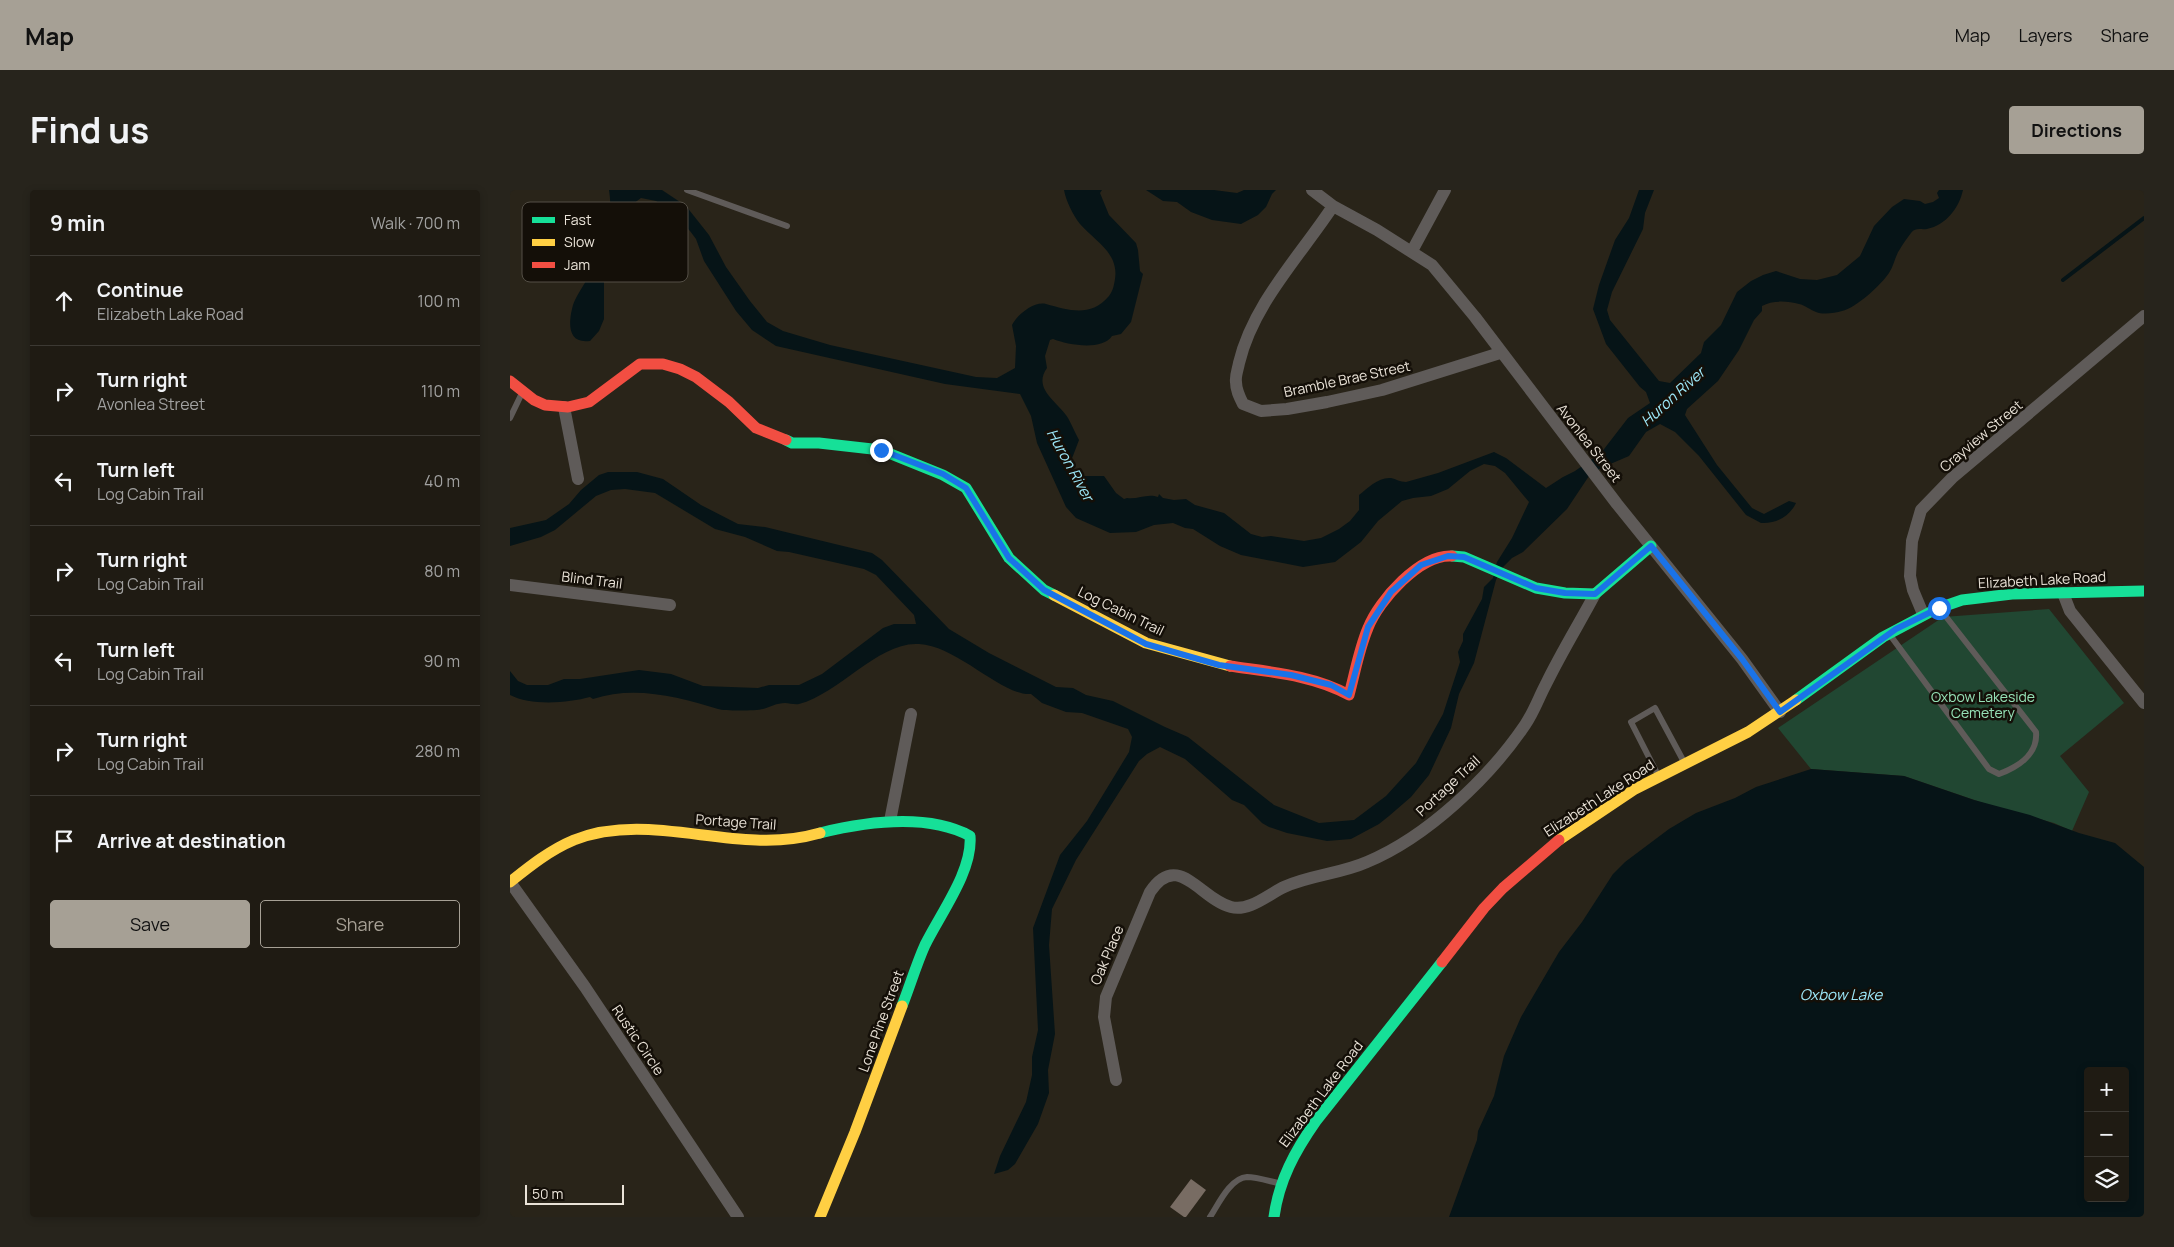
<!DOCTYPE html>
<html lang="en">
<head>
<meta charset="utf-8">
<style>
  :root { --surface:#1f1b13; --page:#27241c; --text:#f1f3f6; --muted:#a1a1a0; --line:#3c3933; --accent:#a6a095 }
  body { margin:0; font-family:Manrope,sans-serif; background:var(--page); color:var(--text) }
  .controls { position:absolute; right:15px; bottom:15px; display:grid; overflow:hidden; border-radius:5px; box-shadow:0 2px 8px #0003 }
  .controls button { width:45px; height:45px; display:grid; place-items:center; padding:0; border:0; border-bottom:1px solid var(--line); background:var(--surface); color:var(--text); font:25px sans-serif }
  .scale { position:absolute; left:15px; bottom:12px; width:99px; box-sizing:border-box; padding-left:5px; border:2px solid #eae3d8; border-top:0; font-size:14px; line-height:18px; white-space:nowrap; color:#eae3d8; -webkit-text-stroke:4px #140f08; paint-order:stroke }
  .stop { position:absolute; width:15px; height:15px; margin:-11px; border:4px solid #1a73e8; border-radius:50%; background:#fff }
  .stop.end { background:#1a73e8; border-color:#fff; box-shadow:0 1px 5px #0008 }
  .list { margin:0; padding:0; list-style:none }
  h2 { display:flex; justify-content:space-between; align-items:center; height:65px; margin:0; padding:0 20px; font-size:21px }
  h2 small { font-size:16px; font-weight:400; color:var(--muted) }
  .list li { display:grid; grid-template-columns:32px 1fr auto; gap:15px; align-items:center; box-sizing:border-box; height:90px; padding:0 20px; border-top:1px solid var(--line) }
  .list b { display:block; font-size:19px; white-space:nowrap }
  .list p { margin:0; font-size:16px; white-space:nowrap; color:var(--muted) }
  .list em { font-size:16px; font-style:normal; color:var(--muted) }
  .actions { display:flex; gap:10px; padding:15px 20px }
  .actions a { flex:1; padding:11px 0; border:1px solid var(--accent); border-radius:5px; text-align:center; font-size:18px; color:var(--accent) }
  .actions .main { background:var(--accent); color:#111 }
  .icon { flex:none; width:28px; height:28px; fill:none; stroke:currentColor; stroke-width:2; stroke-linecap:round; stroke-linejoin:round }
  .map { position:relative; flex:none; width:1634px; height:1027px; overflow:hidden; border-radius:5px }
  header { display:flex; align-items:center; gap:30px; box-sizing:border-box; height:70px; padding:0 25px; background:var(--accent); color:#111 }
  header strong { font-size:24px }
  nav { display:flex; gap:28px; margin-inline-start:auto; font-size:18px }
  .intro { display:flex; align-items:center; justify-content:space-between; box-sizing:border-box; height:120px; padding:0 30px }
  h1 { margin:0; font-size:35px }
  .button { padding:12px 22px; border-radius:5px; background:var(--accent); color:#111; font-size:18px; font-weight:700 }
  main { display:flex; gap:30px; padding:0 30px }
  aside { flex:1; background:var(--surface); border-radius:5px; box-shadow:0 2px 8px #0003 }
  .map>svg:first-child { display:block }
</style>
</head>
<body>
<header>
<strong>Map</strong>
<nav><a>Map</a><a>Layers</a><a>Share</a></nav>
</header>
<div class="intro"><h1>Find us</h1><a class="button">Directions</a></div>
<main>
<aside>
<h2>9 min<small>Walk · 700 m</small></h2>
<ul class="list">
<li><svg class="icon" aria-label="ahead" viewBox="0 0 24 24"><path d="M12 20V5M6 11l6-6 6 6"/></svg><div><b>Continue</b><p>Elizabeth Lake Road</p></div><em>100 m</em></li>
<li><svg class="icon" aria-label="right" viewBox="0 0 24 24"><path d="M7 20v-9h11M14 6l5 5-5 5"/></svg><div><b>Turn right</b><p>Avonlea Street</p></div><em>110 m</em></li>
<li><svg class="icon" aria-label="left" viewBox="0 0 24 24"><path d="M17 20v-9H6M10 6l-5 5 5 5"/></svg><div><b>Turn left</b><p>Log Cabin Trail</p></div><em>40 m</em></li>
<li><svg class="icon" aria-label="right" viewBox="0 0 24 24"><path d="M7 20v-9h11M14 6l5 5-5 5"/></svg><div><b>Turn right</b><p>Log Cabin Trail</p></div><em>80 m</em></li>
<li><svg class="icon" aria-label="left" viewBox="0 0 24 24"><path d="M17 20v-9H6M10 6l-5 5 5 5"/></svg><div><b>Turn left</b><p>Log Cabin Trail</p></div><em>90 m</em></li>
<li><svg class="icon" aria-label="right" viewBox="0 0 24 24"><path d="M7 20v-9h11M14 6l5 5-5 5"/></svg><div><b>Turn right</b><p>Log Cabin Trail</p></div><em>280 m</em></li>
<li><svg class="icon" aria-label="arrive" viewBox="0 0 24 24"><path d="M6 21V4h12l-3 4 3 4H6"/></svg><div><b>Arrive at destination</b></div></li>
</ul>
<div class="actions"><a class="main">Save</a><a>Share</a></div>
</aside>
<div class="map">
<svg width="1634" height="1027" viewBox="0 0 1634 1027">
  <rect width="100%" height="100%" fill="#292419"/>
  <!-- green -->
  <path fill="#214732" d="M1539 419 1614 513 1550 566 1579 602 1562 641 1544 633 1485 617 1394 586 1301 579 1268 538 1433 427Z"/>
  <!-- water -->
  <path fill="#061417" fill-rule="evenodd" d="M99 0H152L176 16 199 45 216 77 240 111 257 132 273 141 320 155 466 187 487 188 505 178 506 156 502 135C507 125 524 111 536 114 559 120 580 128 599 106 603 101 604 95 605 89 609 63 585 51 570 34 563 25 556 11 554 0H592L590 3 599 25 626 53 628 60 630 81 633 84 621 132 611 144 602 146C592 161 558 155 543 149L540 150 535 166 537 178C522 199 548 212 558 228 562 235 565 243 569 250L561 271V278L570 286H594L606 303 614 309 617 308C627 310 637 303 648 307L649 304 653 308 664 310 676 309 685 315 714 323 741 344 752 347 761 346 794 351 811 348 829 339 840 331 849 320V305C858 298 868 287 881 288 886 289 890 292 896 292L928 283 984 262 996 268 1036 298 1053 287 1065 281 1091 263 1118 228 1140 213 1136 202 1130 197 1096 154 1083 119 1089 95 1105 50 1119 28 1129 0H1144L1135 23 1133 39 1102 102 1097 120 1100 130 1149 191 1160 193 1191 163 1194 152 1211 135 1227 102 1241 91 1253 85 1266 81 1290 89 1307 90 1327 85 1350 66 1364 36 1382 17 1394 9 1410 11 1415 14 1423 12 1429 8 1427 3 1429 0H1453C1449 18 1436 35 1417 39 1410 40 1406 37 1401 43 1397 48 1393 54 1390 59 1385 66 1384 76 1379 83 1371 95 1346 118 1332 121 1325 123 1313 125 1306 122 1300 120 1295 115 1289 114 1278 111 1262 110 1252 116V121L1244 130 1229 160 1208 191 1177 219 1175 225 1207 275 1242 318 1254 324 1279 311 1286 313C1280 326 1266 334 1251 333L1236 325 1189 266 1165 242 1150 234 1136 242 1119 266 1091 278 1079 286 1057 319 1013 362 1002 368 991 379 986 390 964 473 949 504 941 538 919 585 901 607 879 626 869 634 841 649 817 651 777 643 759 637 752 633 734 615 722 610 675 569 650 557 637 564 629 571 566 670 542 719 539 755 545 844 538 880 539 903 528 934 505 974 498 980 484 984 490 966 516 912 522 885V867L528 840 523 738 550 665 577 631 619 562 622 547 618 539 572 523 556 522 532 513 521 504C491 506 448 456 409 454 369 451 330 503 289 514 285 515 279 513 275 513 267 513 260 517 253 519 245 521 214 521 208 519 169 507 124 495 83 509L80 507C58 513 21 516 0 505V481L8 491 17 495H38L54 489H70L129 480 161 484 193 496 248 498 259 495H289L312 484 373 438 384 434H406L404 425 366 385 354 379 279 362 267 361 235 347 205 339 145 303 115 299 101 300 86 306 45 340 31 347 0 356V338L36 330 59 314 71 300 89 285 98 282H127L153 289 191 315 228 334 255 337 362 363 372 370 439 439 479 463 546 497 563 498 576 505 603 511 655 537 678 547 764 615 809 633 844 630 876 606 906 573 933 524 950 472 948 462 953 451V444L972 409 974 397 983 388 987 372 1002 348 1019 312 995 283 985 276 974 274 960 281 938 299 921 306 903 308 892 311 868 331 851 352 825 372 793 377 731 365 710 356 683 339 675 338 663 333 644 335 626 342 600 343 566 328 556 317 527 253 521 226 510 204 435 194 266 156 242 140 226 121 194 71 186 49 180 41 161 21 146 11 131 8 112 22 103 39 94 88V129L89 141 80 151C59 154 58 136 62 119 64 108 74 96 79 85 84 74 90 59 92 48 92 44 91 40 93 36 99 18 102 21 99 0Z
    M636 0H704L727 3 734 0H766L762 4 756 17 748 25 731 34 702 30 681 22 667 12 653 11Z
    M1301 579 1394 586 1464 610 1520 625 1569 643 1605 653 1634 677V1027H939L967 950 968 941 984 906 994 866 1011 827 1049 762 1072 732 1103 684 1115 672 1159 639 1186 623 1225 608 1246 597ZM1578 881H1615V1008H1578Z"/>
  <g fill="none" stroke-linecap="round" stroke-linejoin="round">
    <!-- stream -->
    <path stroke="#061417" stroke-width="4" d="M1553 90 1634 28"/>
  </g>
  <!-- building -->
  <path fill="#786c63" d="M681 989 696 1000 676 1027H674L660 1017Z"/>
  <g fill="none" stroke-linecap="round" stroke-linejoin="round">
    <!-- lane -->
    <path stroke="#5f5b59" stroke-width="6" d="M177 0 277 36
      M0 228 12 203
      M1380 445 1479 579 1489 584C1508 577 1528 564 1526 542L1430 419
      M1148 585 1121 532 1145 518 1174 572
      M700 1027C708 1015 720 988 737 987 746 987 759 991 768 993"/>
    <!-- street -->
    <path stroke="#5f5b59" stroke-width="12" d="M802 0 823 16 867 40 922 75 965 127 1107 314 1232 469 1270 522
      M823 16C790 66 743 114 729 173 728 179 725 186 726 192 726 200 729 206 733 214L751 221 777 219 817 212 872 200 990 163
      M902 61 935 0
      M54 217 68 289
      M0 395 160 415
      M1553 403 1560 421 1634 513
      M1413 424 1403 400 1400 386 1402 351 1411 320 1442 288 1634 126
      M380 631 401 524
      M0 692 75 797 228 1027
      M606 890 594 827 596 807 640 702C668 660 690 709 721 717 739 722 759 704 774 697 800 685 830 684 857 672 917 647 979 588 1015 535 1024 522 1029 507 1036 494 1051 463 1069 434 1085 404"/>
    <!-- fast -->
    <path stroke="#16e098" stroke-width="11" d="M276 250 282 253H309L371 260 433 285 456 298 499 368 534 400 544 405
      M942 366 954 367 1026 398 1055 403 1085 404 1141 356
      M1286 510 1373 447 1426 419 1452 410 1502 404 1634 401
      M310 643C355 632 417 623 460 646 463 681 430 724 415 755 406 775 400 796 392 816
      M764 1027C769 990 785 961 806 931L932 772"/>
    <!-- slow -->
    <path stroke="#ffcf43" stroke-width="11" d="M544 405 636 453 720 476
      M1049 650 1125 599 1238 542 1286 510
      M0 692C20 676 40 660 64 650 123 627 185 648 246 650 268 651 289 649 310 643
      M310 1027 345 942 392 816"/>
    <!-- jam -->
    <path stroke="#f24e42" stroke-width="11" d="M0 191 24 210 35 215 58 217 79 212 130 174H153L170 179 186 187 219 212 246 238 276 250
      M720 476C760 482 803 485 839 505 845 483 849 459 858 438 869 410 910 364 942 366
      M932 772 974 718 993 698 1049 650"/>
  </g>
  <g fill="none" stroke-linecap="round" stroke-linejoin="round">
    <!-- route -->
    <path stroke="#1a73e8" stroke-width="6" d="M371 260 433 284 456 298 499 368 534 400 636 454 709 475 781 485 821 495 839 505 858 437 881 402 911 375 938 366 954 367 1026 398 1055 403 1085 404 1141 356 1232 469 1270 522 1386 439 1429 418"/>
  </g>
  <g text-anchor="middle" stroke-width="5" stroke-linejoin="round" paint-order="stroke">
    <!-- street labels -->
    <g font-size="14" fill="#eae3d8" stroke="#140f08">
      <text transform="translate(837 189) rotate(-12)" y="5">Bramble Brae Street</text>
      <text transform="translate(1471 246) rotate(-40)" y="5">Crayview Street</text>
      <text transform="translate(1079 253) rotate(52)" y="5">Avonlea Street</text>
      <text transform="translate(82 390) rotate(7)" y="5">Blind Trail</text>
      <text transform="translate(1532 390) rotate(-3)" y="5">Elizabeth Lake Road</text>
      <text transform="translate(611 421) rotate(26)" y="5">Log Cabin Trail</text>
      <text transform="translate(938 596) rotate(-43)" y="5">Portage Trail</text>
      <text transform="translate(1089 608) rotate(-33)" y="5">Elizabeth Lake Road</text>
      <text transform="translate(226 632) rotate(4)" y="5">Portage Trail</text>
      <text transform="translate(597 765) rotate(-67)" y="5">Oak Place</text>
      <text transform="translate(371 831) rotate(-70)" y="5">Lone Pine Street</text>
      <text transform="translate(128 850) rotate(56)" y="5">Rustic Circle</text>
      <text transform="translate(811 904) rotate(-53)" y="5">Elizabeth Lake Road</text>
    </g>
    <!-- park labels -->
    <g font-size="14" fill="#95e1b6" stroke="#140f08">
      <text x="1473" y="512">Oxbow Lakeside<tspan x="1473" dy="16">Cemetery</tspan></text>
    </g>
    <!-- water labels -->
    <g font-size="15" font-style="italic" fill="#9de8f9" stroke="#140f08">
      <text transform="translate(1163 207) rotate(-42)" y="5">Huron River</text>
      <text transform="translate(560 275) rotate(61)" y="5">Huron River</text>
      <text x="1331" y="810">Oxbow Lake</text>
    </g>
  </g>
  <!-- legend -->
  <rect x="12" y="12" width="166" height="80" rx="8" fill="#140f08" stroke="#544f46" stroke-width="1"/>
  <rect x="22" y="27" width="23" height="6" fill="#16e098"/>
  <rect x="22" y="49" width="23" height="7" fill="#ffcf43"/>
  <rect x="22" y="72" width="23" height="6" fill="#f24e42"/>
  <g font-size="14" fill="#eae3d8">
    <text x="54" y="35">Fast</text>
    <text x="54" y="57">Slow</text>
    <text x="54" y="80">Jam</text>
  </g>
</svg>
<div class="controls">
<button>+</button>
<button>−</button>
<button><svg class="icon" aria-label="layers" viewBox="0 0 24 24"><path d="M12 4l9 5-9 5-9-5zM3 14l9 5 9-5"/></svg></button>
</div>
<div class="scale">50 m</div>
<div class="stop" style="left:1429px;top:418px"></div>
<div class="stop end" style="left:371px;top:260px"></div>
</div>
</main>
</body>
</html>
